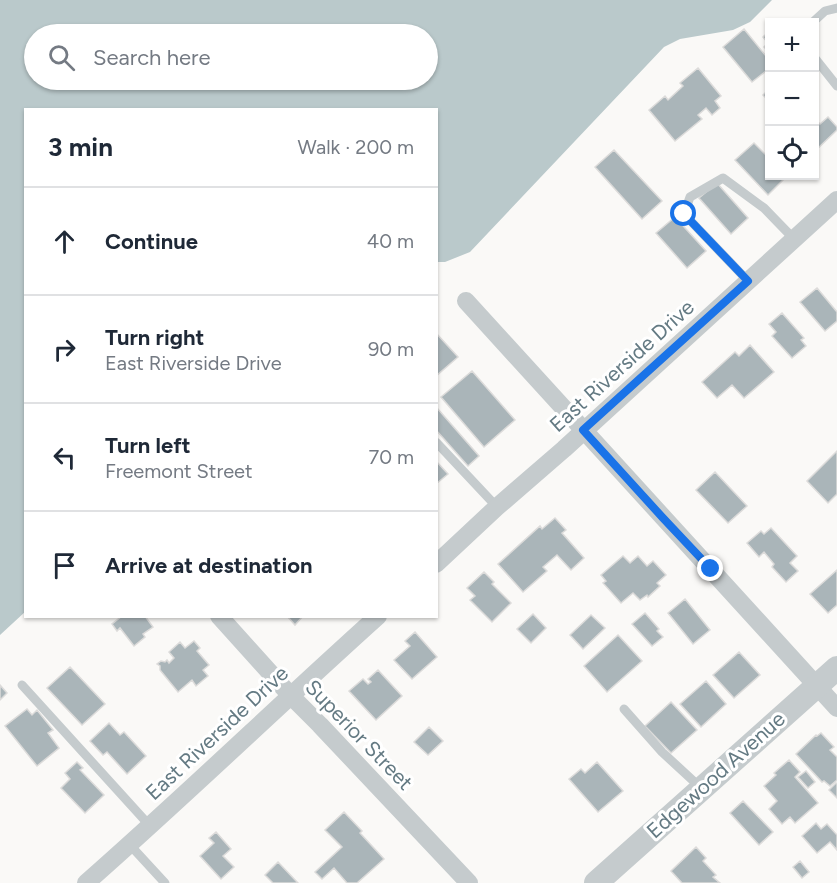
<!DOCTYPE html>
<html lang="en">
<head>
<meta charset="utf-8">
<style>
  :root { --surface:#fff; --page:#f2f2f3; --text:#1f2937; --muted:#747a83; --line:#e0e1e3 }
  body { margin:0; font-family:Figtree,sans-serif; background:var(--page); color:var(--text) }
  .controls { position:absolute; right:18px; top:18px; display:grid; overflow:hidden; border-radius:0px; box-shadow:0 2px 4px #0004 }
  .controls button { width:54px; height:54px; display:grid; place-items:center; padding:0; border:0; border-bottom:2px solid var(--line); background:var(--surface); color:var(--text); font:30px sans-serif }
  .stop { position:absolute; width:18px; height:18px; margin:-14px; border:4px solid #1a73e8; border-radius:50%; background:#fff }
  .stop.end { background:#1a73e8; border-color:#fff; box-shadow:0 2px 6px #0008 }
  .list { margin:0; padding:0; list-style:none }
  h2 { display:flex; justify-content:space-between; align-items:center; height:78px; margin:0; padding:0 24px; font-size:26px }
  h2 small { font-size:20px; font-weight:400; color:var(--muted) }
  .list li { display:grid; grid-template-columns:39px 1fr auto; gap:18px; align-items:center; box-sizing:border-box; height:108px; padding:0 24px; border-top:2px solid var(--line) }
  .list b { display:block; font-size:22px; white-space:nowrap }
  .list p { margin:0; font-size:20px; white-space:nowrap; color:var(--muted) }
  .list em { font-size:20px; font-style:normal; color:var(--muted) }
  .icon { flex:none; width:33px; height:33px; fill:none; stroke:currentColor; stroke-width:2; stroke-linecap:round; stroke-linejoin:round }
  .map { position:relative; flex:none; width:837px; height:883px; overflow:hidden }
  .search { position:absolute; background:var(--surface); box-shadow:0 2px 4px #0004; left:24px; top:24px; width:414px; height:66px; display:flex; align-items:center; gap:15px; box-sizing:border-box; padding:0 21px; border-radius:33px; color:var(--muted); font-size:22px }
  .panel { position:absolute; background:var(--surface); box-shadow:0 2px 4px #0004; left:24px; top:108px; width:414px; height:510px; border-radius:0px }
  .map>svg:first-child { display:block }
</style>
</head>
<body>
<div class="map">
<svg width="837" height="883" viewBox="0 0 837 883">
  <rect width="100%" height="100%" fill="#faf9f7"/>
  <!-- water -->
  <path fill="#bac9cb" fill-rule="evenodd" d="M0 0H772L750 22 733 30 680 39 664 47 470 252 445 262H437L436 110H26V611L0 635ZM34 34H428V80H34Z"/>
  <!-- building -->
  <path fill="#aab5b9" stroke="#dcdbda" stroke-width="1.5" d="M744 29 770 61V68L752 82 723 47Z
    M770 31V53L764 47 768 43 763 37Z
    M698 68 721 96 715 101 720 108 712 115 706 108 698 115 702 119 675 141 649 110 665 96 668 100 683 86 680 83Z
    M770 88V102L763 95Z
    M828 117 837 127V130L815 151 814 118 820 124Z
    M754 143 770 159V176H785L786 177 768 195 735 160Z
    M614 150 662 201 642 219 595 167Z
    M717 183 748 218 731 234 699 198Z
    M675 217 706 251 687 268 656 233Z
    M817 288 837 312V321L825 331 800 302Z
    M782 313 804 338 801 340 806 346 792 358 772 336 776 332 769 324Z
    M436 333 458 357 436 376Z
    M750 345 774 372 744 398 732 385 717 398 702 382 735 352 739 356Z
    M472 371 515 420 484 447 441 397Z
    M437 408 479 456 468 466 436 430Z
    M837 451V494L828 503 807 481Z
    M436 461 448 474 436 484Z
    M715 472 747 506 728 523 696 490Z
    M555 518 566 530 562 533 584 558 571 570 557 555 543 567 547 571 523 592 498 564 540 526 542 529Z
    M771 528 797 556 790 563 798 571 786 582 772 567 774 564 764 552 759 557 747 543 761 531 764 534Z
    M623 556 630 563 638 556 647 566 653 561 666 575 657 583 660 586 648 597 647 595 640 600 633 593 621 603 603 583 606 581 601 575Z
    M837 570V605L828 613 810 594Z
    M484 572 494 582 492 584 511 603 492 622 470 600 475 596 467 588Z
    M685 599 710 630 693 644 668 613Z
    M645 613 659 629 657 631 663 637 652 646 632 624Z
    M533 614 546 628 531 643 517 629Z
    M591 615 605 628 583 649 570 635Z
    M122 616H145L153 627 143 634 145 637 134 646 120 628 117 631 112 624Z
    M287 616H303L295 625Z
    M415 632 437 657 412 679 394 660 410 646 405 641Z
    M618 635 642 661 607 692 584 666Z
    M194 641 200 648 197 651 209 665 203 670 208 676 196 686 192 680 178 692 160 670V666L157 664 161 661 165 662 167 660 169 663 174 658 169 652 180 642 185 648Z
    M739 652 760 675 734 698 713 675Z
    M70 667 105 704 82 725 47 688Z
    M378 670 402 696 376 720 349 691 363 679 368 684 371 682 368 679Z
    M706 681 726 704 701 727 680 704Z
    M0 685 7 693 0 700Z
    M671 702 697 730 671 753 645 726Z
    M27 709 32 715 37 710 53 730 48 733 59 748 37 766 5 726Z
    M109 723 120 735 124 732 146 756 127 774 107 752 103 755 90 741Z
    M429 727 443 741 428 755 414 742Z
    M821 733 834 747 830 750 837 757V780L830 786 824 781 822 782 796 754 816 735 817 736Z
    M789 760 800 772 795 777 818 803 795 823 790 817 782 824 769 809 777 801 764 786 776 775 774 773Z
    M77 762 83 768 80 770 104 795 85 813 61 788 70 779 65 773Z
    M597 762 623 791 598 812 569 779 581 769 585 773Z
    M806 771 815 782 808 788 798 777Z
    M836 783 837 784V798L829 790Z
    M743 801 773 832 759 845 730 813Z
    M344 812 362 831 360 833 384 859 357 883H347L334 868 322 879 315 872 342 847 325 830Z
    M816 823 821 829 827 824 837 835V850L830 842 817 853 802 836Z
    M216 832 231 849 223 856 234 867 221 879 200 856 214 843 209 838Z
    M696 847 706 858 703 861 716 875 713 877 720 883H682L671 871Z
    M800 861 809 872 802 878 793 867Z
    M278 862 298 883H273L265 875Z"/>
  <g fill="none" stroke-linecap="round" stroke-linejoin="round">
    <!-- service -->
    <path stroke="#c5cbcd" stroke-width="9" d="M813 22 825 11 837 8
      M814 57 837 86
      M748 281 684 214 690 197 723 178 764 208 794 239
      M436 442 497 507
      M22 685 150 826
      M624 709 662 752 701 788
      M130 845 165 883"/>
    <!-- minor -->
    <path stroke="#c5cbcd" stroke-width="18" d="M466 301 837 708
      M436 564 497 507 564 449 837 200
      M219 616 291 696 320 725 469 883
      M86 883C185 796 280 704 378 616"/>
    <!-- tertiary -->
    <path stroke="#c5cbcd" stroke-width="24" d="M596 883 837 668"/>
  </g>
  <g fill="none" stroke-linecap="round" stroke-linejoin="round">
    <!-- route -->
    <path stroke="#1a73e8" stroke-width="8" d="M684 214 748 281 583 430 663 518 711 569"/>
  </g>
  <g text-anchor="middle" stroke-width="6" stroke-linejoin="round" paint-order="stroke">
    <!-- street labels -->
    <g font-size="21" fill="#647a83" stroke="#fff">
      <text transform="translate(622 366) rotate(-42)" y="7">East Riverside Drive</text>
      <text transform="translate(217 733) rotate(-43)" y="7">East Riverside Drive</text>
      <text transform="translate(359 735) rotate(46)" y="7">Superior Street</text>
      <text transform="translate(716 775) rotate(-42)" y="7">Edgewood Avenue</text>
    </g>
  </g>
</svg>
<div class="controls">
<button>+</button>
<button>−</button>
<button><svg class="icon" aria-label="locate" viewBox="0 0 24 24"><circle cx="12" cy="12" r="6"/><path d="M12 2v4M12 18v4M2 12h4M18 12h4"/></svg></button>
</div>
<div class="stop" style="left:684px;top:214px"></div>
<div class="stop end" style="left:711px;top:569px"></div>
<div class="search"><svg class="icon" aria-label="search" viewBox="0 0 24 24"><circle cx="10" cy="10" r="6"/><path d="M15 15l6 6"/></svg>Search here</div>
<section class="panel">
<h2>3 min<small>Walk · 200 m</small></h2>
<ul class="list">
<li><svg class="icon" aria-label="ahead" viewBox="0 0 24 24"><path d="M12 20V5M6 11l6-6 6 6"/></svg><div><b>Continue</b></div><em>40 m</em></li>
<li><svg class="icon" aria-label="right" viewBox="0 0 24 24"><path d="M7 20v-9h11M14 6l5 5-5 5"/></svg><div><b>Turn right</b><p>East Riverside Drive</p></div><em>90 m</em></li>
<li><svg class="icon" aria-label="left" viewBox="0 0 24 24"><path d="M17 20v-9H6M10 6l-5 5 5 5"/></svg><div><b>Turn left</b><p>Freemont Street</p></div><em>70 m</em></li>
<li><svg class="icon" aria-label="arrive" viewBox="0 0 24 24"><path d="M6 21V4h12l-3 4 3 4H6"/></svg><div><b>Arrive at destination</b></div></li>
</ul>
</section>
</div>
</body>
</html>
